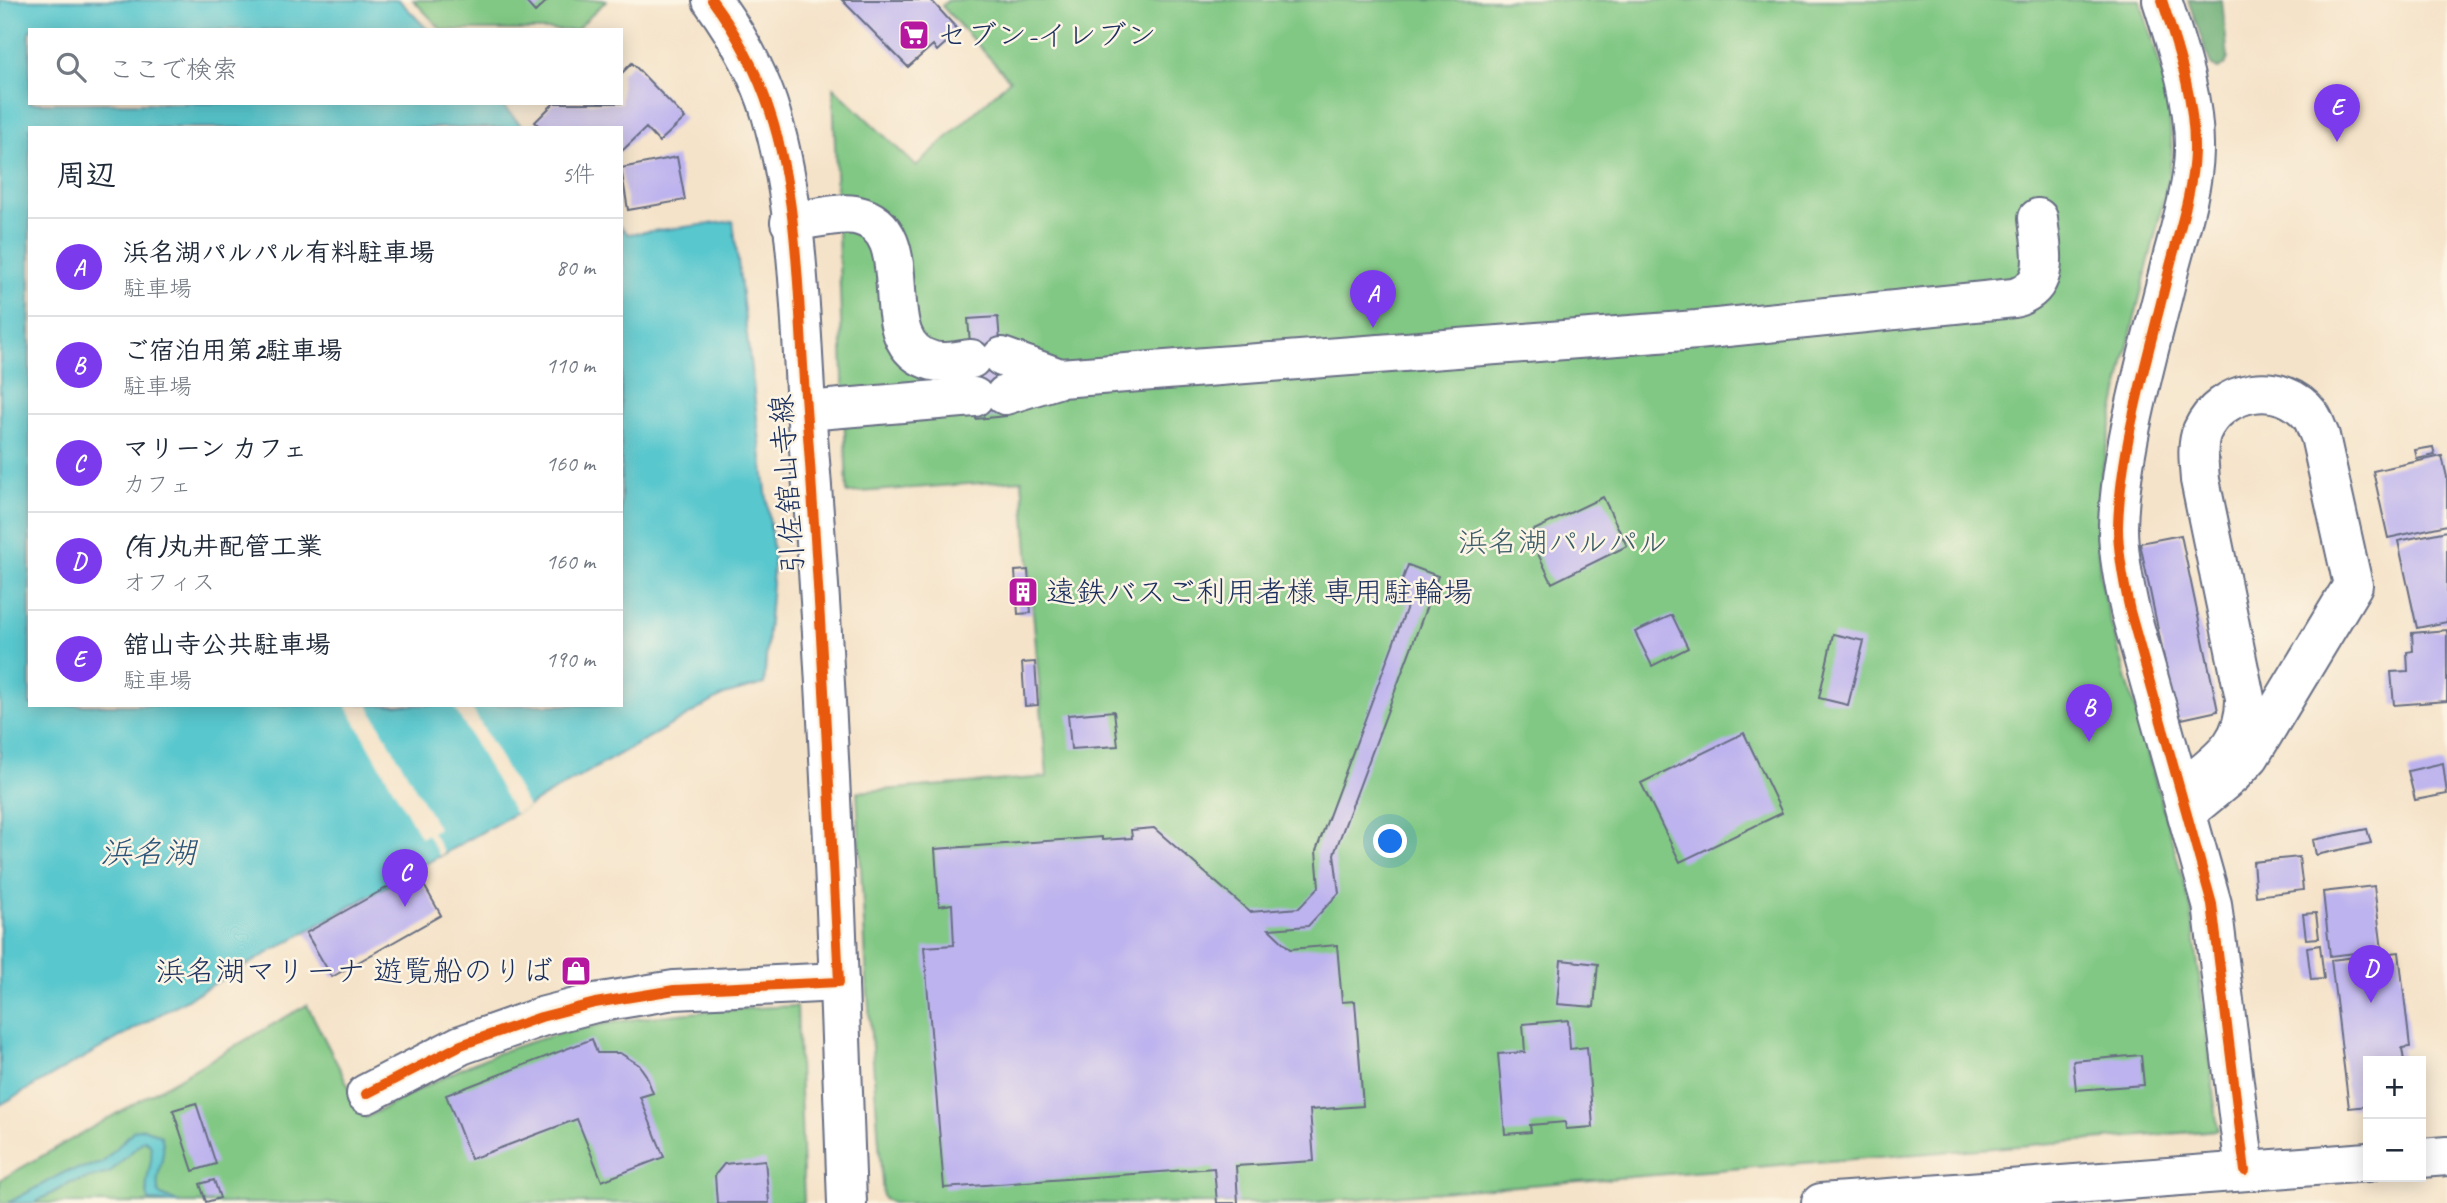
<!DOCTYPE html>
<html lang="ja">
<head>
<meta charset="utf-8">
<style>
  :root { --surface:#fff; --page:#f6f6f7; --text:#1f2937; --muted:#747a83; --line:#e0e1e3; --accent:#7c3aed }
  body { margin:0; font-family:Caveat,"Klee One",sans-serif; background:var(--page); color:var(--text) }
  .controls { position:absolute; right:21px; bottom:21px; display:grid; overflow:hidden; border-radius:0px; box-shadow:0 4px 18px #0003 }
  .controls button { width:63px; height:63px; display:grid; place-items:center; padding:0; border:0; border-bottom:2px solid var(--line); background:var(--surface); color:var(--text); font:35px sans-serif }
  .you { position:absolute; left:1391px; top:842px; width:24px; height:24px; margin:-18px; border:5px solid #fff; border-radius:50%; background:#1a73e8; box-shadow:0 0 0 10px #1a73e833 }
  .badge { display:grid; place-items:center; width:46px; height:46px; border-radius:50%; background:var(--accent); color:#fff; font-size:23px; font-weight:700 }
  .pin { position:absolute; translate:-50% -58px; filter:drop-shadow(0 2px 4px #0008) }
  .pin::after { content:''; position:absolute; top:37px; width:24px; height:21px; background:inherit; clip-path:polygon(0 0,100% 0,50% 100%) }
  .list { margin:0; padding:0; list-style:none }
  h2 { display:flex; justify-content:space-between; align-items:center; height:91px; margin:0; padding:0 28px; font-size:30px }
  h2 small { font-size:23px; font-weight:400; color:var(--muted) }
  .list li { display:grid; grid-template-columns:46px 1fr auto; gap:21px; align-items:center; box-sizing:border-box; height:98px; padding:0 28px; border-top:2px solid var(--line) }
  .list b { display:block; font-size:26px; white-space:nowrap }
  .list p { margin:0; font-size:23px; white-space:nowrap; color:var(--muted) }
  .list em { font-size:23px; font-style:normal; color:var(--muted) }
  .icon { flex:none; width:38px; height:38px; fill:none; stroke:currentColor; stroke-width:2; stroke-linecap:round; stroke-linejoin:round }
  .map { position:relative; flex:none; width:2447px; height:1203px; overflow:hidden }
  .search { position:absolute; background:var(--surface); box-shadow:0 4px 18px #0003; left:28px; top:28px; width:595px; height:77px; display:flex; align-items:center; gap:18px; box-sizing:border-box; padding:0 24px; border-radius:0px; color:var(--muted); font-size:26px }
  .panel { position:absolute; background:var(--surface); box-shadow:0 4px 18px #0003; left:28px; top:126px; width:595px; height:581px; border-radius:0px }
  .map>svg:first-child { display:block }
</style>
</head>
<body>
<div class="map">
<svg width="2447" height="1203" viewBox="0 0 2447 1203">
  <rect width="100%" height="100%" fill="#fcf5e5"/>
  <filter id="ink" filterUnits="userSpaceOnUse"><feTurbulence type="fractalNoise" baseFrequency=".0143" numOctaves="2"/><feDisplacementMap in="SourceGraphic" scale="14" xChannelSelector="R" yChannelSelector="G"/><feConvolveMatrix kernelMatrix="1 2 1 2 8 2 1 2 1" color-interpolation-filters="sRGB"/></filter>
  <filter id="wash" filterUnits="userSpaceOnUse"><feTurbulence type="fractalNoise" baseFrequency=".00686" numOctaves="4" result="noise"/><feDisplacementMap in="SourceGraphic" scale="28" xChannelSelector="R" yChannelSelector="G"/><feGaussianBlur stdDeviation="1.57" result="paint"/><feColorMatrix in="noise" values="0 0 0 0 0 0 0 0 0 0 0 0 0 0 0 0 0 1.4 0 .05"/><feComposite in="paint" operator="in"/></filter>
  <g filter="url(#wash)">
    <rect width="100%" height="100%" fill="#f5e3c9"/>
    <!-- green -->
    <path fill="#81c884" stroke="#4e7c71" stroke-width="2" d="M413 0H607L576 30H442Z
      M948 0H2140L2167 88 2172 150 2168 182 2125 358 2099 486 2097 531 2100 574 2109 616 2191 908 2218 1130 1303 1203H892L883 1197 867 981 857 792 1047 777 1022 480 847 493 833 87 916 166 1010 80 942 6Z
      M307 1005 365 1118C399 1101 434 1081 469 1065 574 1018 684 1011 797 1006L804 1203H0V1180Z"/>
    <!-- forest -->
    <path fill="#68ac72" stroke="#426e68" stroke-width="2" d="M2188 0H2222L2228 58 2225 65 2218 69 2211 65Z"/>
    <!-- water -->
    <path fill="#59c7ce" stroke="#3a7b96" stroke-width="2" d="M0 0H399L428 30H30V103H500L524 128H30V705H621V227L628 234 733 221 774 557 764 684 724 695 0 1105Z
      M144 1128 161 1136C169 1155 153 1174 159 1194L179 1203 149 1201C141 1181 156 1163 150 1144L144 1140 109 1173 71 1183 34 1203H8L65 1172 102 1163 134 1130Z"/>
    <!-- pier -->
    <path fill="#f5e3c9" d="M346 705H368L438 828 432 832 444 853 439 856 427 834 421 838Z
      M453 705H470L528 807 515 814Z"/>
    <g id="blocks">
      <!-- building -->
      <path fill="#bdb3ee" d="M524 0H548L535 12Z
        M842 0H931L959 31 937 51 933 45 908 67Z
        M632 63 685 118 659 142 646 128 621 152V128H541L535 122 554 103H621V74Z
        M677 157 685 200 628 210 621 168Z
        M998 317 1006 416 976 419 968 319Z
        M2433 447 2435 455 2417 459 2415 450Z
        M2442 456 2447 477V525L2388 538 2373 471Z
        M1603 497 1627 546 1552 583 1528 533Z
        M2447 531V622L2417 628 2398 541Z
        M2181 535 2218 711 2177 720 2140 543Z
        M1408 565 1438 576 1334 854 1339 893 1308 926 1269 929 1290 949 1337 945 1342 1002 1355 1001 1363 1106 1310 1110 1314 1161 1236 1166 1238 1203H1217L1214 1168 944 1188 924 947 954 945 952 904 939 906 935 849 1102 837V840L1132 838 1131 830 1154 828 1250 912 1299 908 1319 887 1316 851 1408 604 1395 600Z
        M1028 570 1031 613 1018 614 1015 571Z
        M1672 615 1688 648 1652 666 1635 632Z
        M2447 630V701L2394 705 2391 672 2408 671 2407 652 2413 651 2412 633Z
        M1833 634 1864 641 1848 705 1819 698Z
        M1035 662 1038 705 1025 706 1022 663Z
        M1114 711 1118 746 1071 749 1068 715Z
        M1744 733 1782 813 1680 862 1641 783Z
        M2443 763 2447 794 2415 800 2408 771Z
        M2367 829 2371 843 2316 855 2313 840Z
        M2299 857 2303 890 2256 896 2253 862Z
        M416 871 441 915 332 977 306 933Z
        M2374 886 2382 950 2330 956 2323 892Z
        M2316 913 2319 938 2306 939 2303 914Z
        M2320 945 2324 979 2311 980 2307 947Z
        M2399 952 2410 1047 2402 1048 2404 1061H2368V1106L2349 1108 2331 960Z
        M581 959 586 979 571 983 566 964Z
        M1561 960 1598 964 1594 1007 1557 1004Z
        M1568 1020 1570 1049 1587 1047 1593 1127 1566 1129 1565 1122 1530 1125 1531 1132 1505 1134 1498 1054 1525 1052 1523 1024Z
        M592 1039 597 1053H620L639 1065 646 1075 653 1093 640 1097 664 1157 602 1181 577 1119 471 1159 446 1095Z
        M2141 1055 2144 1085 2076 1090 2073 1061Z
        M196 1103 216 1164 193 1171 173 1110Z
        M765 1160 769 1203H717L715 1175 724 1164Z
        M214 1180 220 1198 206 1202 200 1184Z"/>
    </g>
  </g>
  <g filter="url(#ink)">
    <use href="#blocks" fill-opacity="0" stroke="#676e83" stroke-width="2"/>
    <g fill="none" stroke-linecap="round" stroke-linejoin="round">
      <!-- minor casing -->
      <g stroke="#676e83" stroke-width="42">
        <path id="minor" d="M2162 0C2178 50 2195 98 2194 151 2193 189 2180 228 2170 266 2151 346 2120 445 2118 527 2118 555 2124 584 2130 611L2212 904 2245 1171
          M790 222C810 220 836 212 855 215 928 230 865 344 933 361 945 364 960 360 971 359
          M1002 357 1060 378
          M1005 395 1060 378 1697 330 2014 298C2053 286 2041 251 2038 218
          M806 411 974 397
          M2181 791C2215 762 2246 747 2245 698L2200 480C2199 464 2196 446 2202 431 2221 389 2281 377 2311 416 2315 422 2317 430 2320 436L2353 585 2250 756 2233 774 2187 812
          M366 1094 461 1045 541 1017 595 1003 674 990 839 982
          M2421 1158 2447 1156
          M1821 1203 2368 1162"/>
      </g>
      <!-- major casing -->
      <g stroke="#676e83" stroke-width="42">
        <path id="major" d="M712 0C737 35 759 72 771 114 801 216 800 330 808 436 829 691 838 947 847 1203"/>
      </g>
      <!-- minor -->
      <use href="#minor" stroke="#fff" stroke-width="38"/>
      <!-- major -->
      <use href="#major" stroke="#fff" stroke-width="38"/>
      <!-- cycleway casing -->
      <g stroke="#fcf5e5" stroke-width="15">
        <path id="cycleway" d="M2162 0C2178 50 2195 98 2194 151 2193 189 2180 228 2170 266 2151 346 2120 445 2118 527 2118 555 2124 584 2130 611L2212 904 2245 1171
          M366 1094 461 1045 541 1017 595 1003 674 990 839 982C829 786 820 590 805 395 798 304 799 199 770 112 757 71 737 34 712 0"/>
      </g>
      <!-- cycleway -->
      <use href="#cycleway" stroke="#e8590c" stroke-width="10"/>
    </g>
  </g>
  <!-- icons -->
  <defs>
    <g id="supermarket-square" transform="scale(1.575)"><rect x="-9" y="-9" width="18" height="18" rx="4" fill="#b5179e" stroke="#fcf5e5"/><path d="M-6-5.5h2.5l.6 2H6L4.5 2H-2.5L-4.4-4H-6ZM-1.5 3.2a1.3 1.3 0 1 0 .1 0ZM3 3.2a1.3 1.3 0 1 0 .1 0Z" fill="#fff"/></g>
    <g id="building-square" transform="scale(1.575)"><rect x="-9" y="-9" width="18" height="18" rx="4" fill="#b5179e" stroke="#fcf5e5"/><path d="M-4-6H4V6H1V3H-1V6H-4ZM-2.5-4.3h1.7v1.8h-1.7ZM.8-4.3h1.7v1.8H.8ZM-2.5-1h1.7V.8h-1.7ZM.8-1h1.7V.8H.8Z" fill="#fff"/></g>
    <g id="shop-square" transform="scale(1.575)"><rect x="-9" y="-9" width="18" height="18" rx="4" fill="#b5179e" stroke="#fcf5e5"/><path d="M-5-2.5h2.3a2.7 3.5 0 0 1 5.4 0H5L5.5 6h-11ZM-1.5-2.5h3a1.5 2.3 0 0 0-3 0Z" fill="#fff"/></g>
  </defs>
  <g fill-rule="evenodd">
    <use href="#supermarket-square" x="914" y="35"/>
    <use href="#building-square" x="1023" y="592"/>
    <use href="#shop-square" x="576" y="971"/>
  </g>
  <g text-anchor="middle" stroke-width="5" stroke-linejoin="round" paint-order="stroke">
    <!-- poi labels -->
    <g font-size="30" fill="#1b2f5e" stroke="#fcf5e5" text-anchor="start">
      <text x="937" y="45">セブン-イレブン</text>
      <text x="1046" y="602">遠鉄バスご利用者様 専用駐輪場</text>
      <text x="553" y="981" text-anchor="end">浜名湖マリーナ 遊覧船のりば</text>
    </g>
    <!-- street labels -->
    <g font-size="30" fill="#1b2f5e" stroke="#fcf5e5">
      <text transform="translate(787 484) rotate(-94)" y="10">引佐舘山寺線</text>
    </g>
    <!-- park labels -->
    <g font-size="30" fill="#3a5d69" stroke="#fcf5e5">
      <text x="1563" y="552">浜名湖パルパル</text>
    </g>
    <!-- water labels -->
    <g font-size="32" font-style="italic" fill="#2a557a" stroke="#fcf5e5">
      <text x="148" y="863">浜名湖</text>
    </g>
  </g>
</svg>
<div class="controls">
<button>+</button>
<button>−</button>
</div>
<div class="you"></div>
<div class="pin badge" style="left:1373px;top:328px">A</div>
<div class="pin badge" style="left:2089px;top:742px">B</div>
<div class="pin badge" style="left:405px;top:907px">C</div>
<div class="pin badge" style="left:2371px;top:1003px">D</div>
<div class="pin badge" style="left:2337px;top:142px">E</div>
<div class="search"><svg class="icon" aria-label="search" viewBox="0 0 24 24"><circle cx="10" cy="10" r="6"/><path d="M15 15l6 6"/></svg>ここで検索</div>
<section class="panel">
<h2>周辺<small>5件</small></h2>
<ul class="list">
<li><span class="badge">A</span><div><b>浜名湖パルパル有料駐車場</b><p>駐車場</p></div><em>80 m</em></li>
<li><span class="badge">B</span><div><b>ご宿泊用第2駐車場</b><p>駐車場</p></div><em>110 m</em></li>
<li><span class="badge">C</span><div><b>マリーン カフェ</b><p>カフェ</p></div><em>160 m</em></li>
<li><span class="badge">D</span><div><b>(有)丸井配管工業</b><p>オフィス</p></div><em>160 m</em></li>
<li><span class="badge">E</span><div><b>舘山寺公共駐車場</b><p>駐車場</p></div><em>190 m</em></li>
</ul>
</section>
</div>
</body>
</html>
